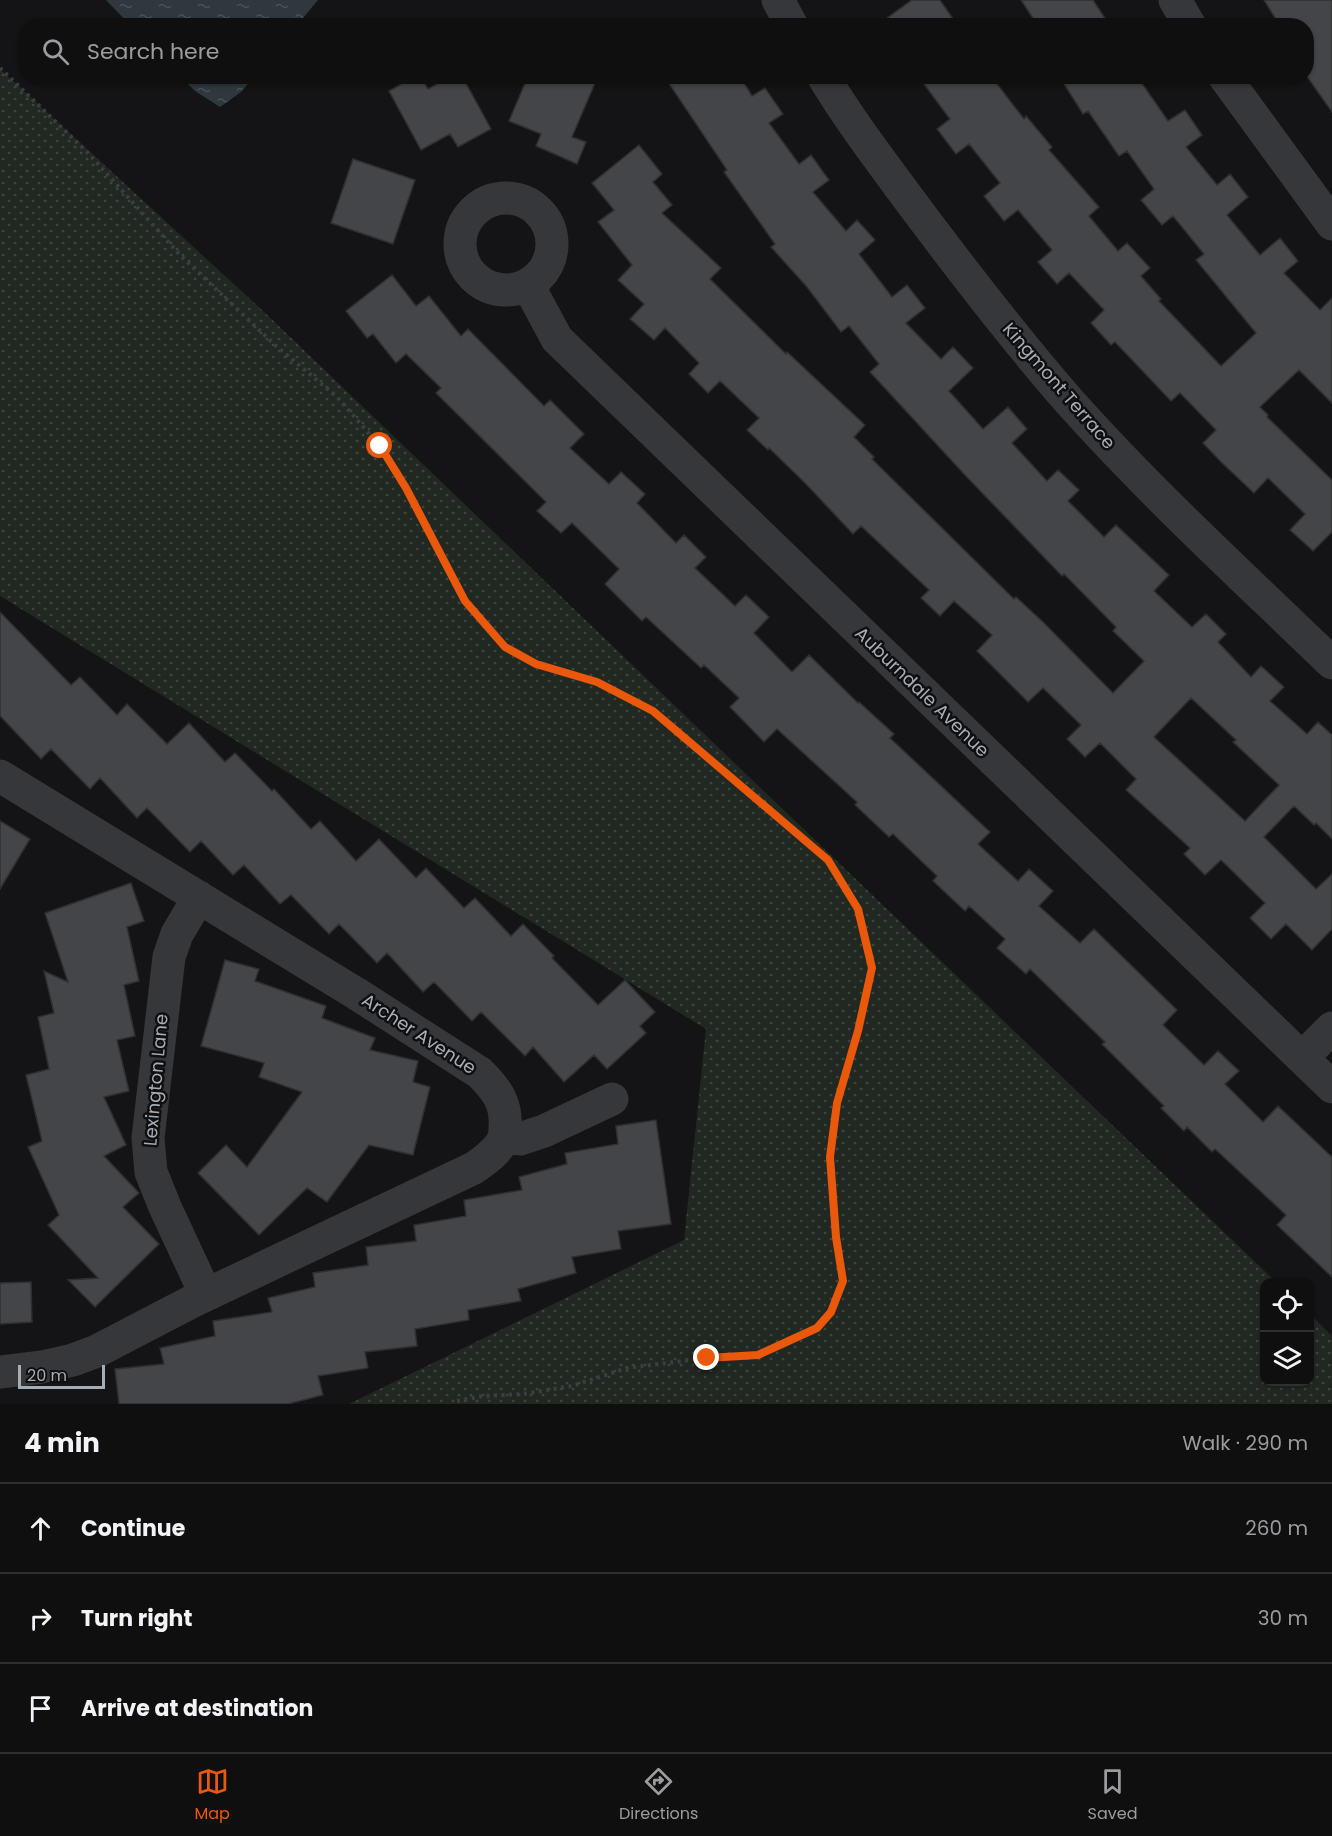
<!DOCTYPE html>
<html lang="en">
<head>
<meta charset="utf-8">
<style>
  :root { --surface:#0f0f10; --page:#181819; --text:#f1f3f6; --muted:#9b9c9f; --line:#2f2f30; --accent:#ea580c }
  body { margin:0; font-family:Poppins,sans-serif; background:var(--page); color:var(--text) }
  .controls { position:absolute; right:18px; bottom:18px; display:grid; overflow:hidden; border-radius:12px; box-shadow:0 2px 4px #0004 }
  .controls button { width:54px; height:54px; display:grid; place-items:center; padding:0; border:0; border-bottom:2px solid var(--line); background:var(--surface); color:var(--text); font:30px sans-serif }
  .scale { position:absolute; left:18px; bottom:15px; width:87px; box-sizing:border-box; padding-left:6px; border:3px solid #a7adb5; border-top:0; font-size:16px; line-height:21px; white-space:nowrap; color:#a7adb5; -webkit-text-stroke:4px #0f0f11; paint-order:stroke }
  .stop { position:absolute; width:18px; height:18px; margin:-14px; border:4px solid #ea580c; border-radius:50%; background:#fff }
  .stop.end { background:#ea580c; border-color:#fff; box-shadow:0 2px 6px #0008 }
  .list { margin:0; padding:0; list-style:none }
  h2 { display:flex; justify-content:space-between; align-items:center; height:78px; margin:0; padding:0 24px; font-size:26px }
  h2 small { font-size:20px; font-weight:400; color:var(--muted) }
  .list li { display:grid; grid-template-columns:39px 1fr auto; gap:18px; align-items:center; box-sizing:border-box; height:90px; padding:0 24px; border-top:2px solid var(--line) }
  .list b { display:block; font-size:22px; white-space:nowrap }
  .list em { font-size:20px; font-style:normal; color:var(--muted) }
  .icon { flex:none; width:33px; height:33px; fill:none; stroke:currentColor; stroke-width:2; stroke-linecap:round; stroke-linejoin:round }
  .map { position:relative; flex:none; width:1332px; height:1404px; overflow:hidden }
  .search { position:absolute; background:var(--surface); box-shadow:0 2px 4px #0004; left:18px; right:18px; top:18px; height:66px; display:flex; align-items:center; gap:15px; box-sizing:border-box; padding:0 21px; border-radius:24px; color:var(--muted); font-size:22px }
  .sheet { height:348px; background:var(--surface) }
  nav { display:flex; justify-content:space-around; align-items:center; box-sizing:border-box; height:84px; border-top:2px solid var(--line); background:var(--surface); font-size:16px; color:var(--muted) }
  nav a { display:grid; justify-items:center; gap:3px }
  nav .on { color:var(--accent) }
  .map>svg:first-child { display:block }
</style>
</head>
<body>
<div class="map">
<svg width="1332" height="1404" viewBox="0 0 1332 1404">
  <defs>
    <pattern id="grass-dots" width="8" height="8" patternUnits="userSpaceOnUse" patternTransform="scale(1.5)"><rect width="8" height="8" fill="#212821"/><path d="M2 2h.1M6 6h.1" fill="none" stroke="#3e443f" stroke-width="1.8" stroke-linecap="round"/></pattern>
    <pattern id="water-ripples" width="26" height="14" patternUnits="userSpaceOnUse" patternTransform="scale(1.5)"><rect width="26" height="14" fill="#2f383d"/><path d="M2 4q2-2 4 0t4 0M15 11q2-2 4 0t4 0" fill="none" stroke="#4a5257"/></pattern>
  </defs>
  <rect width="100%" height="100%" fill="#141416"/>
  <!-- grass -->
  <path fill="url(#grass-dots)" d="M0 69 262 310 1276 1282H1264V1382H1310V1314L1332 1336V1404H349L684 1240 706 1029 0 596Z"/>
  <!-- water -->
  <path fill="url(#water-ripples)" d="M106 0H318L297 25 131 26Z
    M181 77H254L241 92 220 107 195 91Z"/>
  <!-- building -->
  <path fill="#434549" stroke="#2e2f31" stroke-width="1.5" fill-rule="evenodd" d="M912 0H940L958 26H876Z
    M1021 0H1093L1110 26H1038Z
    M1264 0H1332V112L1306 75V26H1280Z
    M415 76H421L428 89 451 76H462L491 129 458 147 450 134 421 150 389 91Z
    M528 76H598L572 137 586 142 577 164 536 146 541 134 509 121Z
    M664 76H740L752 96 765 88 783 114 769 123 799 164 811 155 829 180 813 192 846 231 857 220 875 240 859 254 892 297 907 285 925 308 906 323 941 359 953 347 973 368 949 391 983 429 1008 407 1027 429 1012 443 1047 481 1058 470 1079 490 1068 501 1104 537 1116 525 1169 575 1154 591 1192 627 1206 614 1226 634 1218 642 1251 677 1261 666 1284 687 1270 701 1307 734 1318 722 1332 735V839L1316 823 1314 825 1294 806 1264 837 1316 889 1332 874V929L1312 950 1286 924 1271 939 1250 918 1265 903 1221 860 1205 875 1184 854 1190 848 1126 790 1136 779 1100 743 1085 757 1067 739 1081 725 1043 688 1028 702 977 651 992 635 954 601 940 616 921 598 929 590 861 526 853 534 806 484 769 448 768 450 747 430 759 418 720 381 708 393 689 374 699 363 665 328 654 340 630 319 644 304 618 280 632 265 598 222 614 210 592 183 639 145 662 174 653 182 672 205 662 213 721 268 710 279 786 354 787 352 865 425 854 437 874 457 872 459 1014 599 1016 597 1044 623 1113 693 1144 661 1113 631 1116 627 1064 574 1062 576 964 474 870 372 879 364 849 326 841 332 807 287 771 247 775 244 724 172 727 170ZM1191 698 1236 740 1233 742 1279 785 1245 821 1154 737Z
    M918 76H991L1024 119 1026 116 1052 147 1049 150 1099 207 1089 216 1118 251 1127 243 1150 268 1141 276 1161 299 1159 301 1221 366 1256 333 1196 260 1204 254 1173 216 1162 225 1141 200 1154 189 1127 151 1119 156 1088 111 1083 114 1059 76H1137L1168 121 1185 110 1202 135 1186 147 1217 185 1230 174 1248 197 1227 215 1260 255 1280 238 1298 261 1284 273 1320 310 1332 298V403L1299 370 1260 407 1268 415 1267 417 1332 480V532L1313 551 1290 530 1305 514 1268 478 1254 493 1221 462 1203 443 1216 430 1180 393 1171 401 1115 342 1111 345 1091 323 1104 310 1069 273 1057 284 1038 262 1052 250 1018 210 1004 221 984 196 1000 183 969 144 956 154 937 129 950 119Z
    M353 159 415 180 393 244 331 223Z
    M392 275 416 306 429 296 461 336 468 329 544 406 550 400 584 434 570 448 609 484 621 472 645 494 637 503 676 543 684 535 706 557 695 568 735 606 746 595 769 617 754 633 792 672 809 655 858 703 859 702 894 734 890 738 990 832 978 844 1018 881 1029 869 1053 891 1039 906 1080 943 1094 929 1177 1010 1163 1025 1204 1065 1218 1051 1239 1071 1225 1084 1263 1122 1278 1106 1332 1157V1277L1277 1225 1286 1215 1215 1149 1212 1152 1187 1127 1184 1131 1161 1108 1164 1106 1102 1044 1105 1042 1030 969 1026 974 997 948 1005 939 969 906 965 911 933 881 937 876 893 834 889 837 855 805 857 802 777 729 764 742 730 707 739 698 704 665 701 668 646 617 642 621 605 584 619 569 572 523 561 533 537 511 546 502 436 393 441 388 406 354 396 363 373 334 367 338 346 311Z
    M0 612 71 685 80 677 117 715 127 704 167 744 189 723 225 762 235 753 272 791 274 789 311 829 320 821 356 861 379 839 416 878 426 868 464 908 475 898 511 936 523 924 554 956 552 958 598 1005 625 980 655 1012 640 1026 646 1033 607 1069 594 1055 564 1082 533 1047 525 1056 481 1012 472 1021 434 982 423 992 387 953 377 963 339 924 329 934 291 895 280 904 244 865 233 875 201 841 190 852 147 808 137 818 100 778 90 789 51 749 41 759 0 716Z
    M0 821 30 839 0 889Z
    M131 883 144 921 127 927 139 981 124 985 135 1036 117 1040 129 1091 104 1097 126 1145 104 1156 139 1193 123 1207 159 1244 95 1307 68 1280 98 1278 48 1225 59 1215 28 1147 42 1141 26 1075 49 1069 38 1017 54 1013 44 971 68 982 45 913Z
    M225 960 259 969 255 981 326 1006 322 1018 375 1038 370 1050 418 1061 413 1082 430 1087 413 1155 369 1145 327 1202 307 1188 259 1235 198 1173 226 1145 247 1167 302 1092 259 1077 264 1063 201 1046Z
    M656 1120 671 1224 618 1231 621 1249 572 1257 576 1273 518 1289 521 1301 468 1310 469 1320 415 1329 417 1346 365 1352 368 1368 318 1376 323 1395 288 1404H119L115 1369 164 1364 160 1348 215 1336 213 1321 272 1312 268 1298 315 1287 313 1273 368 1265 366 1247 416 1241 414 1225 466 1216 464 1200 522 1190 519 1177 567 1164 565 1153 618 1144 616 1126Z
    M31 1282 32 1322 0 1324V1283Z"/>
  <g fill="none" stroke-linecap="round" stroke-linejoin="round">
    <!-- path -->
    <path stroke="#3c3e41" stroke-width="4" stroke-dasharray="3 4.5" stroke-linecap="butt" d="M0 68 89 154 181 256 275 345 337 397 380 446 406 488 465 601 505 647 536 664 597 682 653 711 828 860 858 909 872 968 858 1031 837 1103 830 1157 836 1237 843 1281 830 1312 817 1328 757 1355 707 1358 627 1368 572 1386 523 1394 483 1396 457 1401 454 1404"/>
    <!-- minor -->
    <path stroke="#36373a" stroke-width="33" d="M778 0 792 26
      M1175 0 1190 26
      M823 76C850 121 883 164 914 206 964 273 1014 338 1069 401 1151 493 1243 577 1332 663
      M1224 76 1332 224
      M460 244a46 46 0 1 1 92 0a46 46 0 1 1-92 0Z
      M528 285 557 339 1332 1087
      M0 776 357 994 480 1073C496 1089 507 1103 505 1127 505 1131 505 1134 504 1137 500 1150 485 1160 474 1168L193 1301 97 1351 73 1360 42 1367 0 1372
      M199 897 177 934 169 957 148 1138 151 1172 165 1207 206 1295
      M1302 1058 1332 1028
      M504 1137 520 1139 544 1131 612 1099"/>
  </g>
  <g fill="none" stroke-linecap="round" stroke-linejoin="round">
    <!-- route -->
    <path stroke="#ea580c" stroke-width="8" d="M380 446 406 488 465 601 505 647 536 664 597 682 653 711 828 860 858 909 872 968 858 1031 837 1103 830 1157 836 1237 843 1281 831 1312 817 1328 758 1355 707 1358"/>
  </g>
  <g text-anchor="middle" stroke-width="5" stroke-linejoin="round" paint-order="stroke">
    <!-- street labels -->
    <g font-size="18" fill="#a7adb5" stroke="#0f0f11">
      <text transform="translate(1059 386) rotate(49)" y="6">Kingmont Terrace</text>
      <text transform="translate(922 692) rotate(44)" y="6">Auburndale Avenue</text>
      <text transform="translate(419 1034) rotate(33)" y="6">Archer Avenue</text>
      <text transform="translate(156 1080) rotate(-85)" y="6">Lexington Lane</text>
    </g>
  </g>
</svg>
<div class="controls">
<button><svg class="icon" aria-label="locate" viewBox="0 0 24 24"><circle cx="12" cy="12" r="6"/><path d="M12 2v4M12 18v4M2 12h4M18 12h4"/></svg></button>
<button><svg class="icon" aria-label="layers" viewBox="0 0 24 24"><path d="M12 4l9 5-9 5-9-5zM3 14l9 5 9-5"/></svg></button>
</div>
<div class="scale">20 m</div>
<div class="stop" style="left:380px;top:446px"></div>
<div class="stop end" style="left:707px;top:1358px"></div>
<div class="search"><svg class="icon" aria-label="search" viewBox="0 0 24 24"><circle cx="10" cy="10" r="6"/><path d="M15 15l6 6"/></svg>Search here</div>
</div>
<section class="sheet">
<h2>4 min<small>Walk · 290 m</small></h2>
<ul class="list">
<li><svg class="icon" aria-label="ahead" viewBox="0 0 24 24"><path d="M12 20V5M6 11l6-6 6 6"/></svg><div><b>Continue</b></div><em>260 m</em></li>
<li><svg class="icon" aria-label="right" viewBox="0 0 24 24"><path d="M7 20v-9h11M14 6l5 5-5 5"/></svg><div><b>Turn right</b></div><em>30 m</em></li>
<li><svg class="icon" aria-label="arrive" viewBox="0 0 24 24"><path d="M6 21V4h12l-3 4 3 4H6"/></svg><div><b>Arrive at destination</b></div></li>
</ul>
</section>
<nav>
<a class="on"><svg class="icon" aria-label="map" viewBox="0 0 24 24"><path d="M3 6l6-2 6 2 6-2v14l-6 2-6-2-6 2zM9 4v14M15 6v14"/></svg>Map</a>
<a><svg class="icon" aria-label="directions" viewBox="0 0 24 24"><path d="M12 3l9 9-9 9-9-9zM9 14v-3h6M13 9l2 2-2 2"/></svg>Directions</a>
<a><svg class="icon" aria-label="saved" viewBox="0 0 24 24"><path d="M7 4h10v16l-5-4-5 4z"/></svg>Saved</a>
</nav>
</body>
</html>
